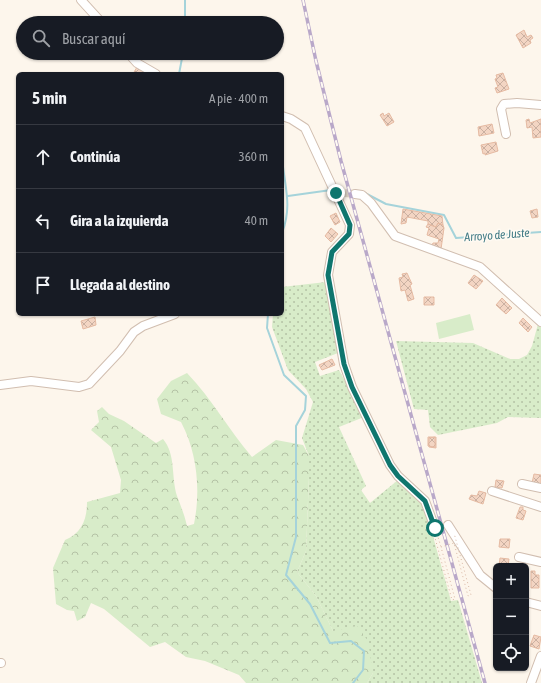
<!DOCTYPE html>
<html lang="es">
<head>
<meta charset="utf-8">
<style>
  :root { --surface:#171b24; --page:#20242c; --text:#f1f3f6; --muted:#9ea1a6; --line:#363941 }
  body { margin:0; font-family:"Asap Condensed",sans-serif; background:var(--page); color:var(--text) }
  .controls { position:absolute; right:12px; bottom:12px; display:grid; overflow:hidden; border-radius:6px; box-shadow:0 1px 3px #0004 }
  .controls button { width:36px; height:36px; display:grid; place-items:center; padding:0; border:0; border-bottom:1px solid var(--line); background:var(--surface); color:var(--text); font:20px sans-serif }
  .stop { position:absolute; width:12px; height:12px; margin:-9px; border:3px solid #0f766e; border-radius:50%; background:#fff }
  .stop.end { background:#0f766e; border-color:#fff; box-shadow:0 1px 4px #0008 }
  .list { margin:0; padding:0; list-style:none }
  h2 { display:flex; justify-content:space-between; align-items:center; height:52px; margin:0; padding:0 16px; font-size:17px }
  h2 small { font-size:13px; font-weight:400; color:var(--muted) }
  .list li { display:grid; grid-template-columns:26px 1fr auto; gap:12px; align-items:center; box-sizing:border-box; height:64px; padding:0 16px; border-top:1px solid var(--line) }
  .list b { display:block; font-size:15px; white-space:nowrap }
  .list em { font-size:13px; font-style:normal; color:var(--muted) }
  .icon { flex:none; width:22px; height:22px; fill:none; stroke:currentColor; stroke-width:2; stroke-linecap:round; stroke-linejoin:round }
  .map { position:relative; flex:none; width:541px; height:683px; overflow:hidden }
  .search { position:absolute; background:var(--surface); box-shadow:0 1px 3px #0004; left:16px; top:16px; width:268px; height:44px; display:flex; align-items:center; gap:10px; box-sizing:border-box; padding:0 14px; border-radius:22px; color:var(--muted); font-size:15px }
  .panel { position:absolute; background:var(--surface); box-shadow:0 1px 3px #0004; left:16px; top:72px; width:268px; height:244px; border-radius:6px }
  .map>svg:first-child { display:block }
</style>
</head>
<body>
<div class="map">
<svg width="541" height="683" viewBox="0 0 541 683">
  <defs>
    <pattern id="grass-dots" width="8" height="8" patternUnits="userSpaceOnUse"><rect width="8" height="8" fill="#d8ecc9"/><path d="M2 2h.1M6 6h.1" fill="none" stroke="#b4c2a5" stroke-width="1.8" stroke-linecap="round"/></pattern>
    <pattern id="forest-crowns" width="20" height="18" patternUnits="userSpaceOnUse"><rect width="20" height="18" fill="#d8ecc9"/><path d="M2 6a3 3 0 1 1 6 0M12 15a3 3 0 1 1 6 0" fill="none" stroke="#b4c2a5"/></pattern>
    <pattern id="building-cross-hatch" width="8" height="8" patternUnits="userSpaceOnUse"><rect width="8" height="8" fill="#f3d5c3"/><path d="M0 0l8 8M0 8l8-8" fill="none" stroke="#cab0a1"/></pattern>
  </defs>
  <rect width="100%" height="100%" fill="#fdf6ec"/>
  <!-- grass -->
  <path fill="url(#grass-dots)" d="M326 282 338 353 315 362 320 376 339 370 364 417 339 427 366 486 361 490 370 503 398 480 424 504 451 601 458 600 482 683H367L373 673 333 631 316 596 297 572 306 551 309 476V456L302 438 313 402 306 389 288 370 272 327 273 314H282V287Z
    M538 324 541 327V418L508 417 497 423 438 435 430 427 428 410 414 409 396 341 473 343 510 359H519L527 355 532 346Z"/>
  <!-- forest -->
  <path fill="url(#forest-crowns)" d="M187 373C212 399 229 430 252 457L276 440 303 445 309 456V476L306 551 297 572 316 596 333 631 357 626 368 641 373 673 367 683H246L239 675 205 661 186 657 165 642 150 647 104 609 91 603 85 617 77 621 74 611 67 610 56 604 53 568 65 540C82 533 87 519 87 502L120 493 121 480 111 447 91 430 99 422 97 411 102 407 109 414 124 421 156 443 163 439C176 454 171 477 177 496 181 507 184 513 187 526L194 524C201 490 197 452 181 422L161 414 157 399 171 381Z"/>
  <!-- park -->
  <path fill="#d8ecc9" d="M470 314 474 330 439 339 436 323Z"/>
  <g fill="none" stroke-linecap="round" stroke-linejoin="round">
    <!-- stream -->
    <path stroke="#a5d3da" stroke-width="2" d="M185 23V0
      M179 74 183 53
      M282 157C284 185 293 205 282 233
      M365 193 386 204 444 215 456 238 541 232
      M288 196 331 190
      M268 314 267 328 284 375 306 396 305 410 296 426V537L286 575 310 604 330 643 351 641 364 651 363 670 353 683"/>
  </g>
  <!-- building -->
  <path fill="url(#building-cross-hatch)" stroke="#e6bba3" d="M524 30 527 37 531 35 533 38 530 40 531 43 523 48 516 35Z
    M137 67 148 74H133Z
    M503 73 509 89 497 93 495 88 498 87 495 79 497 78 496 75Z
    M383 113 384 116 389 113 394 122 387 126 380 115Z
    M529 119 530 123 541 119V137L533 138 532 127 527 128 526 120Z
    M492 124 494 133 479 136 478 127Z
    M496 142 498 151 485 155V153L483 154 481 145Z
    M403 209 442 216 443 225 438 223 436 227 428 224V221L407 217 406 223 401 224Z
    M537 209 538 217 532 218 530 211Z
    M336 213 340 222 335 225 330 216Z
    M438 223 443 225 444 228 441 249 432 245 433 243H438L439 239 427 235 429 228 426 227 428 224 436 227Z
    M331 228 338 234 331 242 325 236Z
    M407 273 412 284 410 285 414 299 408 301 405 290 401 291 399 278 403 277 402 274Z
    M474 275 483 281 476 289 468 283Z
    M424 297H434V305H424Z
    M502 298 512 308 506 314 496 305Z
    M95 317 96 325 83 329 81 321Z
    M523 318 532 327 528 332 519 323Z
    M332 359 335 365 322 370 319 365Z
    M428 437H435V447L428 446Z
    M436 437V448L429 447V438Z
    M534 474 541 475V485L532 483Z
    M496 480 504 481 502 488 495 487Z
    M479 491 486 493 483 504 469 499 471 495 477 496Z
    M520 507H523V510L526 511 523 520 516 518Z
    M500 539H510L509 548 499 547Z
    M500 558 509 559 508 566H499Z
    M531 571H535V575H539V588H531Z
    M534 635 541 637 539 649 530 646Z"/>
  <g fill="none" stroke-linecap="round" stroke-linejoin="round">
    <!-- minor-tunnel -->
    <path stroke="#dcd0c4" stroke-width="8" stroke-dasharray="8 4" stroke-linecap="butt" d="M345 193 355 194"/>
    <!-- minor casing -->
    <g stroke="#d1beb0" stroke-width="10">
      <path id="minor" d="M81 0 102 23
        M128 53 137 63 156 74
        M282 116 291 119 305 128 350 225 349 234 332 252 328 275 344 364 352 387 390 465 398 476 425 501 435 528
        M506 134 501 109 504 104 517 103 541 105
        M355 194 362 195 371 203 395 236 480 267 541 322
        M0 385 31 381 79 387 89 384 120 351 134 332 143 326 175 314
        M522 484 541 488
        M492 491 541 507
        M448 525 480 575 496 588
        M519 557 541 562
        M526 602 541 606
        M0 663H1
        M531 683 541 656"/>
    </g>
    <!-- path -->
    <path stroke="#d9b8a5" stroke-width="1" stroke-dasharray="1 3" stroke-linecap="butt" d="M437 534 441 547"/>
    <!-- minor -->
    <use href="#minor" stroke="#fff" stroke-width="8"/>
    <!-- rail casing -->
    <g stroke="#b9a8c9" stroke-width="3.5">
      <path id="rail" d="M303 0 316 61 341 161 485 683"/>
    </g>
    <!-- rail -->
    <use href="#rail" stroke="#fffaf3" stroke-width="2" stroke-dasharray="6" stroke-linecap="butt"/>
    <!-- path-bridge -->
    <path stroke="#d9b8a5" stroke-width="1" stroke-dasharray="1 3" stroke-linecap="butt" d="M429 516 452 600 455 599 441 547 454 543 468 596 471 595 454 533"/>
  </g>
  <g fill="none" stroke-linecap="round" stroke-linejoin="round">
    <!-- route -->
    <path stroke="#0f766e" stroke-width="5" d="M336 193 350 225 349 234 332 252 328 275 344 364 352 387 390 465 398 476 425 501 435 528"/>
  </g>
  <g text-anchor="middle" stroke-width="3" stroke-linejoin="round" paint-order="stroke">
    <!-- water labels -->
    <g font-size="12" font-style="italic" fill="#437c86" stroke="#fffaf3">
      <text transform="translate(497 235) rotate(-4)" y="4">Arroyo de Juste</text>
    </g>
  </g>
</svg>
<div class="controls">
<button>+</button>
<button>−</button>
<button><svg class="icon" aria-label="locate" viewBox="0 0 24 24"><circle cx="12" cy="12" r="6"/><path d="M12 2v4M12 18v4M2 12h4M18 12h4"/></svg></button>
</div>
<div class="stop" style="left:435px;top:528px"></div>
<div class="stop end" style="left:336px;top:193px"></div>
<div class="search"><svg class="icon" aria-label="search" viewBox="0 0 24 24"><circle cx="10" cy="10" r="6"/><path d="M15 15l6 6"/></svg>Buscar aquí</div>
<section class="panel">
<h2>5 min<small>A pie · 400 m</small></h2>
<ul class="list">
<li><svg class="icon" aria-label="ahead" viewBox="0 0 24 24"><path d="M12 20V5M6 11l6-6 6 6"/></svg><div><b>Continúa</b></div><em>360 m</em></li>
<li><svg class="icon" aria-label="left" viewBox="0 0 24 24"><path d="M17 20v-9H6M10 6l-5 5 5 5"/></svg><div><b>Gira a la izquierda</b></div><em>40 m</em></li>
<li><svg class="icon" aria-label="arrive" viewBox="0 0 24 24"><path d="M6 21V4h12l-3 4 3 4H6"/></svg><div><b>Llegada al destino</b></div></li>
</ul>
</section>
</div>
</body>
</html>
